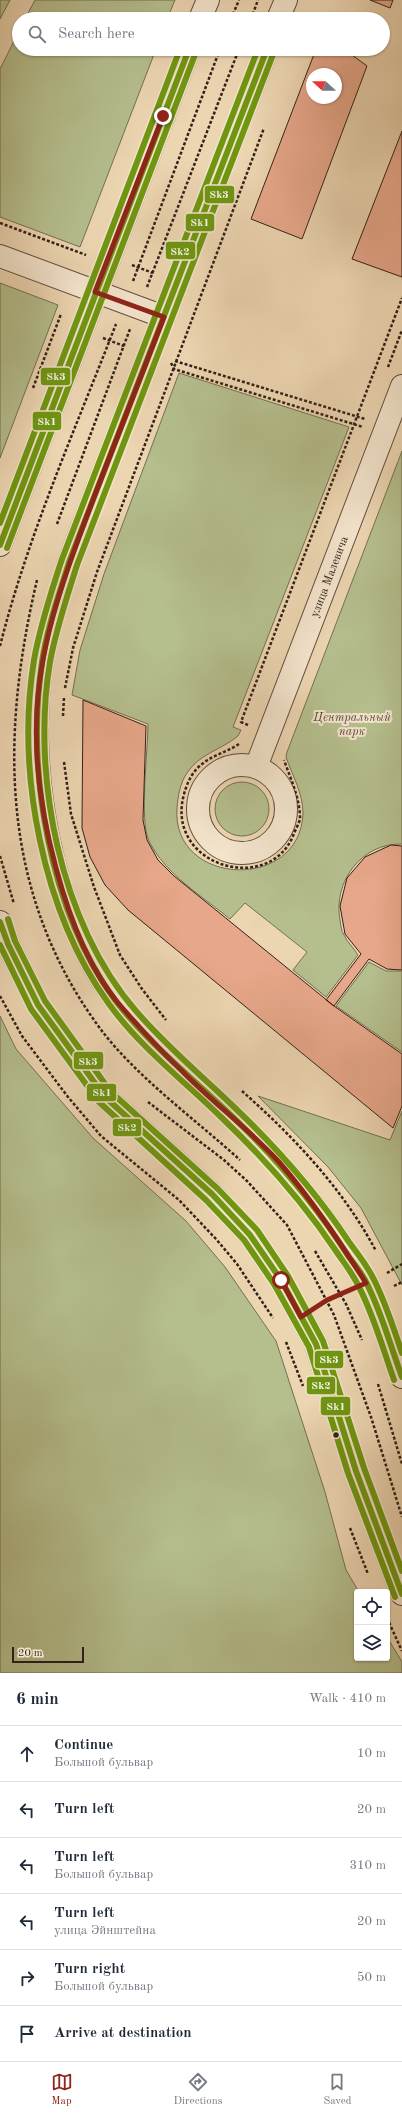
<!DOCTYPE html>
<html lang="en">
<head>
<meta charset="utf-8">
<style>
  :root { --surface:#fff; --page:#f2f2f3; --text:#1f2937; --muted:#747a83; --line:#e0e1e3; --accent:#8f2418 }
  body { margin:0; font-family:"Old Standard TT",serif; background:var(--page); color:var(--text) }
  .controls { position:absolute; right:12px; bottom:12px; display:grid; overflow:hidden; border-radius:4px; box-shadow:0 1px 3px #0004 }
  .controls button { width:36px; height:36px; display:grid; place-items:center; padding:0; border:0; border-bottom:1px solid var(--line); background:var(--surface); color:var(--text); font:20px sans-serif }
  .compass { position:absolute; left:306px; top:68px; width:36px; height:36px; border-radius:50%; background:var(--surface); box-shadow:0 1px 3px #0004; rotate:291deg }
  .scale { position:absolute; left:12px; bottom:10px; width:72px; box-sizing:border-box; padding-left:4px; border:2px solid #332018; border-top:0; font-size:11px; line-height:14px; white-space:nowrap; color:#332018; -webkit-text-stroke:3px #f3e4cc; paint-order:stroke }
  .stop { position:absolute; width:12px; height:12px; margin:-9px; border:3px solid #8f2418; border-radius:50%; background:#fff }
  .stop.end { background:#8f2418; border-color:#fff; box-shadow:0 1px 4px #0008 }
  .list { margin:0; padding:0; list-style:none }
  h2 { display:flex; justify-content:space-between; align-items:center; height:52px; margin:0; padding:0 16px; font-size:17px }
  h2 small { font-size:13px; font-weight:400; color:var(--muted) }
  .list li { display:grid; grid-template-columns:26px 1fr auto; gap:12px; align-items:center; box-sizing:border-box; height:56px; padding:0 16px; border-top:1px solid var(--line) }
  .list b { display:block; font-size:15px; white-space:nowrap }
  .list p { margin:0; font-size:13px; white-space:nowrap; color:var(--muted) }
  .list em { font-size:13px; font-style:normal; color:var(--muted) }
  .icon { flex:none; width:22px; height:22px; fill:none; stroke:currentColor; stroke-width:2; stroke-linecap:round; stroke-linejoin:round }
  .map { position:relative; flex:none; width:402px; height:1673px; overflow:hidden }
  .search { position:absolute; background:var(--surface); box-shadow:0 1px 3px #0004; left:12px; right:12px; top:12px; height:44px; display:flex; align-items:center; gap:10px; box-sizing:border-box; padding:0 14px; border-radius:22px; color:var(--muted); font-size:15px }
  .sheet { height:388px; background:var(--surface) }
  nav { display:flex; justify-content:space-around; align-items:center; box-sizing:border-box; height:56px; border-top:1px solid var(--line); background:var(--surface); font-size:11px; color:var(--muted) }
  nav a { display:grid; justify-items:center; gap:2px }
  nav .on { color:var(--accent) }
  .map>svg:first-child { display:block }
</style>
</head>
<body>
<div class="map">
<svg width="402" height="1673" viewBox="0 0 402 1673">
  <rect width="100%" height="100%" fill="#ecd5b1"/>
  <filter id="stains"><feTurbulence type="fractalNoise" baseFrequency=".005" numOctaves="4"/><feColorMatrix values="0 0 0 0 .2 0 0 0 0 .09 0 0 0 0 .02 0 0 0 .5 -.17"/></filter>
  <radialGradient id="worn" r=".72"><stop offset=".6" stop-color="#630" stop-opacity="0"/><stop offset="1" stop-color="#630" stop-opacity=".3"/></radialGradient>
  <!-- green -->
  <path fill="#b5be8d" stroke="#746f52" d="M0 0H10L0 19Z
    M35 0H175L167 19H25Z
    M19 31V49H156L80 247 0 217V69Z
    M0 283 58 305 0 458Z
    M179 373 349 427 233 727 241 730 238 736C221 750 199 754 187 773 180 783 178 796 177 808 171 887 301 892 303 813 303 793 292 775 286 757L287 752 402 451V844C361 843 333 882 340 920 341 925 341 931 344 935 347 942 354 948 358 955L326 997 293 970 307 952 245 903 230 919C202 896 165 874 149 841 139 820 148 751 148 724L72 695 80 650 104 574Z
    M215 809a27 27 0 1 1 54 0a27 27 0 1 1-54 0Z
    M369 962 386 971H402V1052L336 1006Z
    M0 1016 16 1049 93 1138 186 1221 225 1267 276 1341 325 1492 346 1570 359 1592H357V1658H387V1637L402 1662V1673H0Z
    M258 1096 390 1140 402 1111V1285L361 1208 328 1167Z"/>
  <!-- building -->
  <path fill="#e7a78a" stroke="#332018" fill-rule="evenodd" d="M370 0H393L390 8Z
    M316 49H344L367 66 302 239 251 219ZM312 74H336V98H312Z
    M402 131V277L352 259Z
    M83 700 146 726 143 820 147 840 158 860 174 876 334 1006 402 1054V1106L393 1128 128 910 105 885 90 857 82 828Z
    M391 845 402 846V970L387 969 369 959 334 1006 326 1000 361 954 345 934 340 906 347 878 365 857Z"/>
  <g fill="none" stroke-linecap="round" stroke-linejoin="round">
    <!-- street casing -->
    <g stroke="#614d3e" stroke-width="24">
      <g id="street">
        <path d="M200 19 208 0"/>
        <path d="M278 19 286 0"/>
        <path d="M267 49 69 562C59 595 48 628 42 662 25 766 51 914 115 999 152 1047 200 1084 242 1126 282 1165 316 1205 347 1253 353 1263 362 1273 367 1284 381 1313 391 1347 402 1377"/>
        <path d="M0 256 164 317"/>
        <path d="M0 545 189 49"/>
        <circle cx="242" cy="809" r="44"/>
        <path id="s1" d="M256 767 402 386"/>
        <path d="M0 922 8 944 38 1005 105 1097 212 1194 250 1235 281 1280 316 1344 356 1471 402 1594"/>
      </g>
    </g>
    <!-- path -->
    <path stroke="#332018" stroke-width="2.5" stroke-dasharray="3 2" stroke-linecap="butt" d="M174 19 176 14
      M231 19 239 0
      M251 19 258 0
      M0 223 86 255
      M132 265 153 273
      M133 281 220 49
      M147 287 239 49
      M103 338 124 346
      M175 361 365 419
      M171 363 174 369 363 427
      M388 367 402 330
      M33 388 61 314
      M57 524 130 329
      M37 580C0 737 0 892 99 1027 135 1076 195 1119 240 1160
      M0 646C28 535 75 430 116 324
      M65 688 73 648 97 572 264 128
      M63 716 64 697
      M248 725 241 722 402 298
      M239 744C227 752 213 755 202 764 190 773 184 790 182 804 174 868 269 893 293 836 295 830 299 824 300 819 300 798 291 780 284 760
      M64 762 71 814 94 887 120 955 142 989 166 1020
      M0 856 14 904
      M0 996 22 1036 68 1097 101 1136 179 1200 216 1239 237 1264 273 1318
      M242 1091C295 1138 343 1189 376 1251
      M148 1102 224 1160 247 1181 287 1225 334 1315 371 1417 402 1517
      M315 1251 346 1304 362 1340
      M387 1273 402 1264
      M394 1286 402 1282
      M320 1305 346 1292
      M286 1342 303 1386
      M378 1384 402 1464
      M350 1528 368 1574
      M387 1618 402 1651"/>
    <!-- street -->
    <use href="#street" stroke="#f3e4cc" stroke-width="22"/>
    <!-- bus-1 casing -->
    <g stroke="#f3e4cc" stroke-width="9">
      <path id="bus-1" d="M267 49 69 562C59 595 47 628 42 662 26 771 49 910 115 1000 151 1047 200 1084 242 1126 283 1166 318 1209 349 1257 355 1265 361 1272 365 1280 381 1310 390 1345 402 1377
        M0 545 189 49
        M0 922 8 944 38 1005 105 1097 212 1194 250 1235 281 1280 316 1344 356 1471 402 1594"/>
    </g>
    <!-- bus-2 casing -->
    <g stroke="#f3e4cc" stroke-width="9">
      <path id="bus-2" d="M258 49 62 559C51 592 40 626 34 660 16 771 42 912 109 1004 140 1047 184 1081 222 1118 265 1159 303 1202 336 1251 344 1263 353 1274 359 1287 374 1316 383 1349 394 1380
        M7 548 196 52
        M0 945 31 1009 99 1102 206 1200 244 1240 274 1284 309 1347 348 1473 395 1597"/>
    </g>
    <!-- bus-3 casing -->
    <g stroke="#f3e4cc" stroke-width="9">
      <path id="bus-3" d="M274 52 77 565C67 597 56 629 50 662 31 774 60 924 136 1011 166 1046 201 1075 234 1107 277 1148 316 1192 349 1242 357 1253 366 1264 372 1276 385 1300 393 1327 402 1353
        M0 523 180 49
        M8 919 15 941 45 1001 111 1092 218 1189 257 1230 288 1276 323 1341 364 1468 402 1571"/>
    </g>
    <!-- bus-1 -->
    <use href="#bus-1" stroke="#709611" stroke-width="6"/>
    <!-- bus-2 -->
    <use href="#bus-2" stroke="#709611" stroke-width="6"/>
    <!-- bus-3 -->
    <use href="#bus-3" stroke="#709611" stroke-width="6"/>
  </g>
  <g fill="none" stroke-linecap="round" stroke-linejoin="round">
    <!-- route -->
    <path stroke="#8f2418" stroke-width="5" d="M163 116 95 292 164 317C141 375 119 434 96 492 69 563 41 634 37 710 34 763 42 817 56 868 68 913 88 967 118 1003 138 1026 160 1050 182 1071 213 1103 249 1129 279 1162 312 1200 339 1241 366 1283L327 1300 301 1317 281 1280"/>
  </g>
  <!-- markers -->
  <circle fill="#332018" stroke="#f3e4cc" stroke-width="1.5" cx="336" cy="1435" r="3.5"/>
  <g text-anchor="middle" stroke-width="4" stroke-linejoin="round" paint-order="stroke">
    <!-- street labels -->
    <g font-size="12" fill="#332018" stroke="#f3e4cc">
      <text dy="4" stroke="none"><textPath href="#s1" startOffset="204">улица Малевича</textPath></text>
    </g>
    <!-- park labels -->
    <g font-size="12" font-style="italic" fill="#544835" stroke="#f3e4cc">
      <text x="352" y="721">Центральный<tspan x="352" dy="14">парк</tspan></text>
    </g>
  </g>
  <g stroke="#f3e4cc" stroke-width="1.5">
    <rect x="204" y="185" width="31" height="19" rx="4" fill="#709611"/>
    <rect x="185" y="213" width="30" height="19" rx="4" fill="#709611"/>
    <rect x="165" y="241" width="31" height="19" rx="4" fill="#709611"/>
    <rect x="40" y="367" width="31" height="19" rx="4" fill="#709611"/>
    <rect x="32" y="411" width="30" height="20" rx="4" fill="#709611"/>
    <rect x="73" y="1051" width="31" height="19" rx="4" fill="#709611"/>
    <rect x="86" y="1083" width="31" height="19" rx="4" fill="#709611"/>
    <rect x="112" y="1118" width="30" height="19" rx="4" fill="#709611"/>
    <rect x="314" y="1350" width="30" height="19" rx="4" fill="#709611"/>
    <rect x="306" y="1376" width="30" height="19" rx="4" fill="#709611"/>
    <rect x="320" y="1396" width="31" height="20" rx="4" fill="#709611"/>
  </g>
  <g font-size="11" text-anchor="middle" font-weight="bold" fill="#fff">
    <text x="219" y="198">Sk3</text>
    <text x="200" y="226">Sk1</text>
    <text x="180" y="255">Sk2</text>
    <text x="56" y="380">Sk3</text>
    <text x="47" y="425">Sk1</text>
    <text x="88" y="1065">Sk3</text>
    <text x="102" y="1096">Sk1</text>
    <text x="127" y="1131">Sk2</text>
    <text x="329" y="1363">Sk3</text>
    <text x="321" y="1389">Sk2</text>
    <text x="336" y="1410">Sk1</text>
  </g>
  <rect width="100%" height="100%" filter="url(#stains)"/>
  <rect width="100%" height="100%" fill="url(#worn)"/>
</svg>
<div class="controls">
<button><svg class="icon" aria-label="locate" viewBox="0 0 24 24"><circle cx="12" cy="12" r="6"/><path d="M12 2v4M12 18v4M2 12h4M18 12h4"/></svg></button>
<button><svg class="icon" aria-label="layers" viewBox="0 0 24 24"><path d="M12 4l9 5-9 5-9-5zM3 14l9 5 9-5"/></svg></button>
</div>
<svg class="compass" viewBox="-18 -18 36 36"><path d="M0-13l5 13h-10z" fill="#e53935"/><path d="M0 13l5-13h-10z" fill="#747a83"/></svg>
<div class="scale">20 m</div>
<div class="stop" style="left:281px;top:1280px"></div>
<div class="stop end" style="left:163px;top:116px"></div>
<div class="search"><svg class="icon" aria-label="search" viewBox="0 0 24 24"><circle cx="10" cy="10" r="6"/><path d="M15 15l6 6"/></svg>Search here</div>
</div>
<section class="sheet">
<h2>6 min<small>Walk · 410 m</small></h2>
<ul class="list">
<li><svg class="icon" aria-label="ahead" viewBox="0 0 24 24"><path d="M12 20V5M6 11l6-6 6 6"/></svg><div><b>Continue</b><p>Большой бульвар</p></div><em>10 m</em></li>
<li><svg class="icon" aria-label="left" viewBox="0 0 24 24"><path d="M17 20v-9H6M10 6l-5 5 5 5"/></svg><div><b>Turn left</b></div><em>20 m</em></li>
<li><svg class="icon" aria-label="left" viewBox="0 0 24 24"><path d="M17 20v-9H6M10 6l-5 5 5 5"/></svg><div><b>Turn left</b><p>Большой бульвар</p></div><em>310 m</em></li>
<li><svg class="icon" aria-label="left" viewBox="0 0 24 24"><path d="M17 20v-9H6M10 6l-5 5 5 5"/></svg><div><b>Turn left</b><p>улица Эйнштейна</p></div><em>20 m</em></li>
<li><svg class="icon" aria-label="right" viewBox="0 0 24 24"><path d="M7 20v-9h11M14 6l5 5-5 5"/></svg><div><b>Turn right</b><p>Большой бульвар</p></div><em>50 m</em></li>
<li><svg class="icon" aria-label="arrive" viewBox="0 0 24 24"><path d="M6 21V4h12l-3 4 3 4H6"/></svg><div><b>Arrive at destination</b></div></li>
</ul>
</section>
<nav>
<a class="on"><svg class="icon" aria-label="map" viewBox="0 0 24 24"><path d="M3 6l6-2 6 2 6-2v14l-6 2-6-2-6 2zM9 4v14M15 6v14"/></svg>Map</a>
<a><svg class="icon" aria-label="directions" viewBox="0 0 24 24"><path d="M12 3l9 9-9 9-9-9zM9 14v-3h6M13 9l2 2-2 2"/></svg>Directions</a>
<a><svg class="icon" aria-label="saved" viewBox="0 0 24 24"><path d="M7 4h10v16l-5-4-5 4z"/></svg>Saved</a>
</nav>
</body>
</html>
